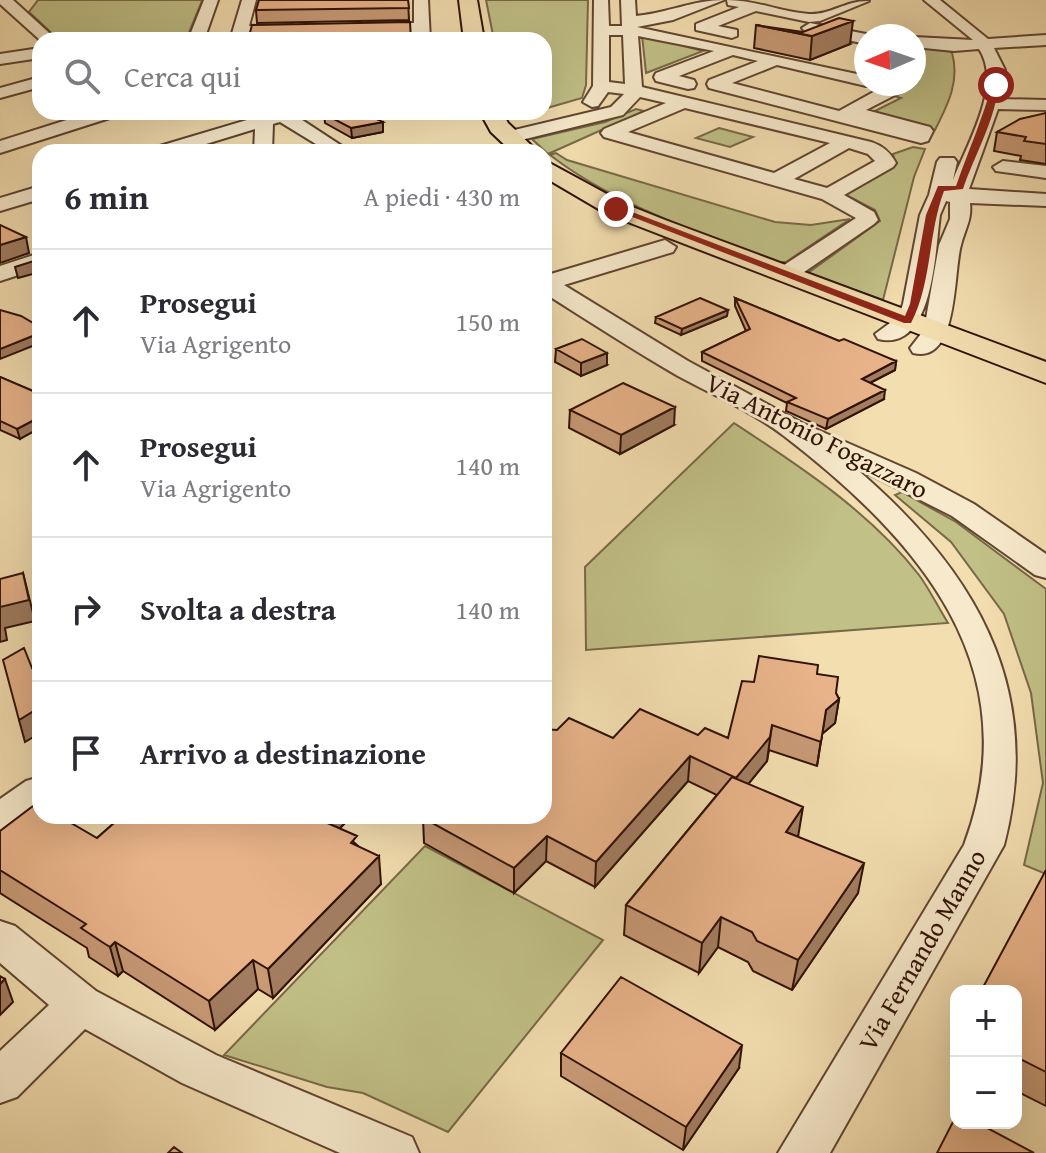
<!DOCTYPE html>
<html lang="it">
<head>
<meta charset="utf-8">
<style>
  :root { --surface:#fff; --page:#f2f2f3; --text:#2b2b33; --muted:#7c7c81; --line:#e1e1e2 }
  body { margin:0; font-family:"Gentium Book Plus",serif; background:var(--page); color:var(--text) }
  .controls { position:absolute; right:24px; bottom:24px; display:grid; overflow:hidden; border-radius:16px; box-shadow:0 8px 32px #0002 }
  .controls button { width:72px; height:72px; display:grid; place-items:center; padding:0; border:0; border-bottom:2px solid var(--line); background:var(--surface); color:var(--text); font:40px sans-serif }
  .compass { position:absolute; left:854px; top:24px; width:72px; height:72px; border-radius:50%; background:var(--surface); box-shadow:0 8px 32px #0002; rotate:268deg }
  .stop { position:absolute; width:24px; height:24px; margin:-18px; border:6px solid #8f2418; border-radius:50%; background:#fff }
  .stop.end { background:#8f2418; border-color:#fff; box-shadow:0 2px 8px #0008 }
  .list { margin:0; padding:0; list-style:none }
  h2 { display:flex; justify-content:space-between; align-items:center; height:104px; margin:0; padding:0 32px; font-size:34px }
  h2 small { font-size:26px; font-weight:400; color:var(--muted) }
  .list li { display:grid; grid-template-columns:52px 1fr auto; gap:24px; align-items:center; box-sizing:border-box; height:144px; padding:0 32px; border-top:2px solid var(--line) }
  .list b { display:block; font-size:30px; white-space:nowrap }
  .list p { margin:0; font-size:26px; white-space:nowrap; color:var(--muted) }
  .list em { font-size:26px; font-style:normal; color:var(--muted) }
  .icon { flex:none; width:44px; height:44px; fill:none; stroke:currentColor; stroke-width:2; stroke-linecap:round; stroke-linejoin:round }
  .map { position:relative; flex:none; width:1046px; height:1153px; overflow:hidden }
  .search { position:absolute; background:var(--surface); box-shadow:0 8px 32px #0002; left:32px; top:32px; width:520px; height:88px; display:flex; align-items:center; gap:20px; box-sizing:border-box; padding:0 28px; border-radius:24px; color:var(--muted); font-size:30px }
  .panel { position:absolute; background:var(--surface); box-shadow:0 8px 32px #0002; left:32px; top:144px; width:520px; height:680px; border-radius:24px }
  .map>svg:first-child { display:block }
</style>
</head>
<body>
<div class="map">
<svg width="1046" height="1153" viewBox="0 0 1046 1153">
  <rect width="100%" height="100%" fill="#f3deb0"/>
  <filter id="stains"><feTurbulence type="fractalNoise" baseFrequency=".0025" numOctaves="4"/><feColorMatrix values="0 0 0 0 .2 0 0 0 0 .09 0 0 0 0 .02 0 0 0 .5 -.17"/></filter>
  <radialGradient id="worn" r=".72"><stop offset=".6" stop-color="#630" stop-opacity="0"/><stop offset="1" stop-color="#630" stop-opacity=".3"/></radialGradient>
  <!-- green -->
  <path fill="#c1c087" stroke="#786947" stroke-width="2" d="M38 0H202V1L186 40H59L29 12Z
    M486 0H588L586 85 582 98 544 109V40H494Z
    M642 35 703 51 646 73Z
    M914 47 947 50 952 53C960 81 948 104 935 130L869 114 901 98 894 96 901 88 891 84H914Z
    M636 109 644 111 548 154 532 139 605 122Z
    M719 128 753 137 730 147 696 138Z
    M913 147 925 149 914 177 883 300 808 273 880 221 875 210 844 194 895 165 893 154Z
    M556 153 567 160 775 222 811 225 850 219 786 262H776C698 231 616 206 550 155Z
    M734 423C801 467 870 512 919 575 930 590 938 607 948 623L586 650 585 567Z
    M902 492 956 522 1046 589V874L1024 865 1043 783 1031 693 1004 614 951 542 895 495Z
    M425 846 603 940 448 1132 363 1093 327 1087 224 1055Z"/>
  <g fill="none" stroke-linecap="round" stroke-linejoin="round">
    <!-- minor casing -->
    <g stroke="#614531" stroke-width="4">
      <path id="minor" d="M0 0H13L57 40H40L0 4Z
        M204 0H218L204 40H188Z
        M242 0H256L249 26 293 25 301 30 293 35H247L246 40H230Z
        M414 0H428L430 40H414V32L368 33 360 28 368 23H414Z
        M594 0H608L609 26H622L621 0H635L636 16C667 13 694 0 724 0L673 20 637 27 866 76V84L872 85 866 86 777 65 732 83 839 111 879 89 873 84H896L902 89 899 93 866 110 930 127 933 131 928 141 921 143 709 88 707 84 709 80 758 61 733 55 679 76 694 80 696 84 694 88 688 89 656 81 654 77 656 73 714 51 638 36 642 87 871 142C883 146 890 152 896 163L893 167 844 195 874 212 878 220 874 224 794 279H778L775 274 778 269 856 218 822 199 604 137 601 133 604 129 666 103 640 97 623 115 509 143 500 137 502 133 611 107 624 94 608 92 598 106 592 107 583 102 593 86ZM609 35H623L625 84 609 82ZM685 108 830 143 774 173 628 132ZM849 148 868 154 875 161 827 188 794 179Z
        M727 0C755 0 781 12 809 14 831 15 847 0 869 1L820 21 809 22 756 11 718 26 737 30V36L732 38 696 30V24L739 7 728 5Z
        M924 0H940L988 39 1046 35V45L994 48 1005 70 1001 99 1046 100V110L998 109 969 189 1046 194V206L970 203C972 220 965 229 961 245 953 272 959 365 913 353L910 348 924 330 939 245 950 219V202L946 201 940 215C935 250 934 353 878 339L875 334 898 317 903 304 920 215 929 195 937 162 940 158H954L957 162 953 180C967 144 1003 85 979 49L954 51 914 47V37L973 40Z
        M810 23 866 34 872 36H866V44L805 31 802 28Z
        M40 48V58L0 64V54Z
        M40 77V87L0 98V88Z
        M92 112H119L116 116 0 153V141Z
        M265 112H290L351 152H329L280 122 273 124 272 152H254L255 129 180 152H151L153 148 267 114Z
        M1003 161 1046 166V178L996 171 993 167Z
        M40 186V199L0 211V198Z
        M665 240 676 247 673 252 564 285 688 361 802 423 916 473 974 504 1046 554V578L1035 575 952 516 853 466C971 566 1046 684 1004 845L830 1153H778L964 845C1031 667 918 539 784 436 753 412 713 395 678 376 633 350 589 321 544 293V276Z
        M40 253V268L0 281V266Z
        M40 777V810L14 829 0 833V799L26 781Z
        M0 921 15 926 96 991 216 1055 412 1137 419 1153H340L182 1083 85 1029 17 1097 0 1103V1051L49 1005 0 963Z"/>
    </g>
    <!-- major casing -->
    <g stroke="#301207" stroke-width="4">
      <path id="major" d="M459 0H477L484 40H464Z
        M480 112H502L508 123 538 152H512L491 132Z
        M544 160 625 204 665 220 1046 362V383L607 214 544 177Z"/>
    </g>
    <!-- minor -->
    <use href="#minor" fill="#f7eacc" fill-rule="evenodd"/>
    <!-- major -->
    <use href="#major" fill="#f3deb0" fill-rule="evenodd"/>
  </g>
  <!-- wall -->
  <path fill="#c89a76" stroke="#301207" stroke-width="2" d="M408 0 409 20 257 23 256 10Z
    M756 25 850 44 810 60 754 48Z
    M1046 113V164L1020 160 1021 156 994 151 997 132Z
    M324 114 383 132 352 138 325 123Z
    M735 298 839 341 896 361 895 370 870 383 884 399 826 429 786 411 787 403 702 361V352L746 331 735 306Z
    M727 316 681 335 655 323 656 317Z
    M556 349 607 365 581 376 555 362Z
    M0 377 40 394 20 439 0 430Z
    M570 410 674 425 620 454 569 428Z
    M817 674 836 693 839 699 835 723 822 734 817 766 769 750 767 761 748 784 798 837 858 893 792 990 753 971 748 962 718 947 699 973 624 935 626 905 717 795 688 781 595 887 546 861 514 893 424 843 423 818 544 816 613 738 698 735 728 738 754 682Z
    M122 816H352L339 829 358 846 381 884 273 998 258 989 215 1030 123 971 118 976 109 970 89 957 87 948 0 893V831L97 838Z
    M1046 870V1106L1016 1091V991Z
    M956 1043V1060L952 1058Z
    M561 1053 739 1068 683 1150 561 1076Z"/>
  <!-- shaded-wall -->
  <path fill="#a27d60" stroke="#301207" stroke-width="2" d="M853 21 850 44 810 60 812 36Z
    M383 122V132L352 138 351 128Z
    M26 237 29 253 0 263V245Z
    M40 259V272L18 278 15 267Z
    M728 310 727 316 681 335 682 329Z
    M40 333V343L0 359V349Z
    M607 353V365L581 376V363Z
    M896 361 895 370 860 388 862 379Z
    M885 390 884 399 826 429 828 419Z
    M675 407 674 425 620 454 621 435Z
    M40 417V428L20 439 17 429Z
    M23 573 35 621 5 628 7 640 0 642V607Z
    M839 699 835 723 822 734 817 766 826 710Z
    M40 707V733L25 742 19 720Z
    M772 725 767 761 733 803 736 778Z
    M690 756 688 781 595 887 596 862Z
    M803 807 798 837 786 832Z
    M321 816H352L321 847 318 819Z
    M547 836 546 861 514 893V868Z
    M379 856 381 884 273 998 268 969Z
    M864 863 858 893 792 990 798 960Z
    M721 917 718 947 699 973 702 943Z
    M115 942 123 971 118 976 110 947Z
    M253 960 258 989 215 1030 209 1001Z
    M5 979 13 1002 0 1015V984Z
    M742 1045 739 1068 683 1150 686 1127Z"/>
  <!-- building -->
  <path fill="#e8b389" stroke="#301207" stroke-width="2" d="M259 0H408L409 8 256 10Z
    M839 18 853 21 812 36 756 25 803 32Z
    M410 22 411 40H248L252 25Z
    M334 112H362L383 122 351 128 324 114Z
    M1046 113V144L1024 141 1026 137 997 132 1020 119Z
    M0 225 26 237 0 245Z
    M700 298 728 310 682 329 656 317Z
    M735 298 839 341 844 339 896 361 862 379 885 390 828 419 787 402 796 398 702 352 750 329Z
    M0 310 21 316 40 327V333L0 349Z
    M582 339 607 353 581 363 556 349Z
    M0 377 40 394V417L17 429 0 421Z
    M623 383 675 407 621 435 570 410Z
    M23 573 29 600 0 607V579Z
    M24 648 32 668 40 663V707L19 720 3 660Z
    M759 656 818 665 817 674 838 677 836 693 839 699 826 710 821 742 772 725 770 737 736 778 690 756 596 862 547 836 514 868 423 818V816H544V729L557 730 569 718 613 738 640 709 698 735 705 728 728 738 742 681 754 682Z
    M732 777 803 807 786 832 864 863 798 960 757 941 752 932 721 917 702 943 626 905Z
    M37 803 40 805V816H59L97 838 122 816H321L318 819 357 836 351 843 379 856 268 969 253 960 209 1001 115 942 110 947 102 942 81 928 86 924 0 870V831Z
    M1046 870V1072L1016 1057V991H981Z
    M0 976 5 979 0 984Z
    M621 977 742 1045 686 1127 561 1053Z
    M956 1116V1123H978L1034 1153H937Z
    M174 1147 182 1153H168Z"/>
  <!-- route -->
  <path fill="#8f2418" d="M998 84C997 117 974 156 963 189L944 191C928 233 932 283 911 323H904L612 209 619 207 905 316 910 304 926 215 938 186H956C968 152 982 120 992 85Z"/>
  <g text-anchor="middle" stroke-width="6" stroke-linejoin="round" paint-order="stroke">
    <!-- street labels -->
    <g font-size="26" fill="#301207" stroke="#f7eacc">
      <text transform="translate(817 436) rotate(27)" y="9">Via Antonio Fogazzaro</text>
      <text transform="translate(922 950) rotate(-60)" y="9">Via Fernando Manno</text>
    </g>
  </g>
  <rect width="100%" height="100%" filter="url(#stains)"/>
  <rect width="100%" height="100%" fill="url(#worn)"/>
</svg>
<div class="controls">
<button>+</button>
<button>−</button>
</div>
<svg class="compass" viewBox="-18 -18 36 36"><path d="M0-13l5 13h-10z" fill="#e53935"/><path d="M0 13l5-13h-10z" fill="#7c7c81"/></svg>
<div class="stop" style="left:996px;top:85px"></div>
<div class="stop end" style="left:616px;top:209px"></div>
<div class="search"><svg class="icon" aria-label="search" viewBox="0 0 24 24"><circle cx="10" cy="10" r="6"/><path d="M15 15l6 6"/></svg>Cerca qui</div>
<section class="panel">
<h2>6 min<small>A piedi · 430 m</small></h2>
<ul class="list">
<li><svg class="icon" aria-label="ahead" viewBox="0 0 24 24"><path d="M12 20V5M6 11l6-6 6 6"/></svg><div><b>Prosegui</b><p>Via Agrigento</p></div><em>150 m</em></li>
<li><svg class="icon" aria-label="ahead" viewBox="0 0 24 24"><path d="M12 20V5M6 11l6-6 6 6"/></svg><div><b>Prosegui</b><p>Via Agrigento</p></div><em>140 m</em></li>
<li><svg class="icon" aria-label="right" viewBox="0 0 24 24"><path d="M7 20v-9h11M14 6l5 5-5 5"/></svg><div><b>Svolta a destra</b></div><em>140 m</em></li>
<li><svg class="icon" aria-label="arrive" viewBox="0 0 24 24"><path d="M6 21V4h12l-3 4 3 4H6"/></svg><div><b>Arrivo a destinazione</b></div></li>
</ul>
</section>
</div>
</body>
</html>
